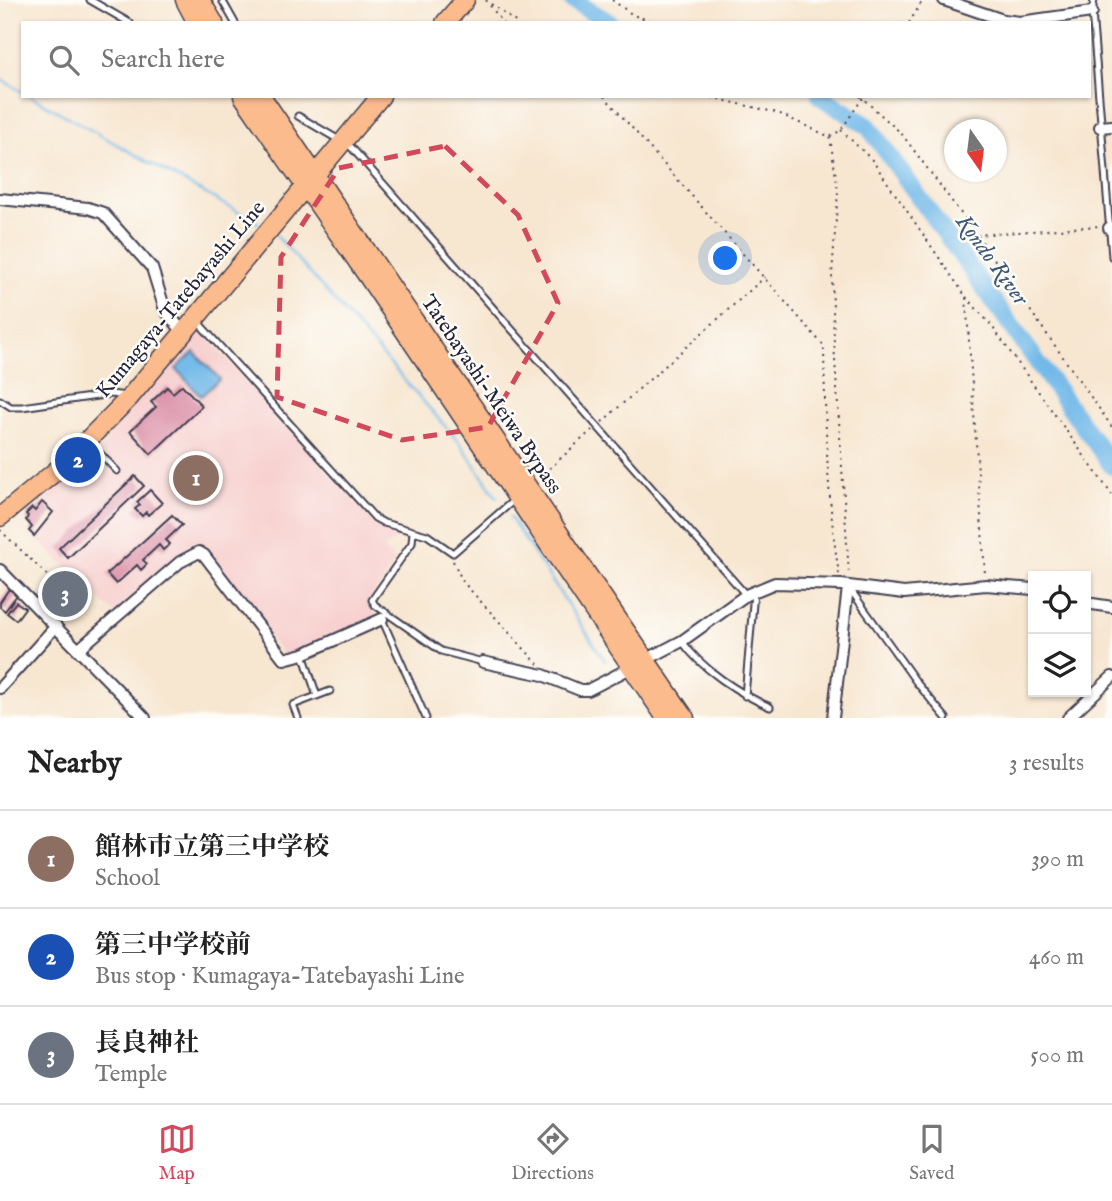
<!DOCTYPE html>
<html lang="en">
<head>
<meta charset="utf-8">
<style>
  :root { --surface:#fff; --page:#f2f2f2; --text:#222; --muted:#767676; --line:#e0e0e0; --accent:#d1495b }
  body { margin:0; font-family:"IM FELL English","Noto Serif JP",serif; background:var(--page); color:var(--text) }
  .controls { position:absolute; right:21px; bottom:21px; display:grid; overflow:hidden; border-radius:0px; box-shadow:0 2px 5px #0004 }
  .controls button { width:63px; height:63px; display:grid; place-items:center; padding:0; border:0; border-bottom:2px solid var(--line); background:var(--surface); color:var(--text); font:35px sans-serif }
  .compass { position:absolute; left:944px; top:119px; width:63px; height:63px; border-radius:50%; background:var(--surface); box-shadow:0 2px 5px #0004; rotate:166deg }
  .you { position:absolute; left:726px; top:259px; width:24px; height:24px; margin:-18px; border:5px solid #fff; border-radius:50%; background:#1a73e8; box-shadow:0 0 0 10px #1a73e833 }
  .badge { display:grid; place-items:center; width:46px; height:46px; border-radius:50%; background:var(--accent); color:#fff; font-size:23px; font-weight:700 }
  .pin { position:absolute; translate:-50% -50%; border:4px solid #fff; box-shadow:0 2px 7px #0006 }
  .list { margin:0; padding:0; list-style:none }
  h2 { display:flex; justify-content:space-between; align-items:center; height:91px; margin:0; padding:0 28px; font-size:30px }
  h2 small { font-size:23px; font-weight:400; color:var(--muted) }
  .list li { display:grid; grid-template-columns:46px 1fr auto; gap:21px; align-items:center; box-sizing:border-box; height:98px; padding:0 28px; border-top:2px solid var(--line) }
  .list b { display:block; font-size:26px; white-space:nowrap }
  .list p { margin:0; font-size:23px; white-space:nowrap; color:var(--muted) }
  .list em { font-size:23px; font-style:normal; color:var(--muted) }
  .icon { flex:none; width:38px; height:38px; fill:none; stroke:currentColor; stroke-width:2; stroke-linecap:round; stroke-linejoin:round }
  .map { position:relative; flex:none; width:1112px; height:718px; overflow:hidden }
  .search { position:absolute; background:var(--surface); box-shadow:0 2px 5px #0004; left:21px; right:21px; top:21px; height:77px; display:flex; align-items:center; gap:18px; box-sizing:border-box; padding:0 24px; border-radius:0px; color:var(--muted); font-size:26px }
  .sheet { height:385px; background:var(--surface) }
  nav { display:flex; justify-content:space-around; align-items:center; box-sizing:border-box; height:98px; border-top:2px solid var(--line); background:var(--surface); font-size:19px; color:var(--muted) }
  nav a { display:grid; justify-items:center; gap:4px }
  nav .on { color:var(--accent) }
  .map>svg:first-child { display:block }
</style>
</head>
<body>
<div class="map">
<svg width="1112" height="718" viewBox="0 0 1112 718">
  <rect width="100%" height="100%" fill="#fdfcf7"/>
  <filter id="ink" filterUnits="userSpaceOnUse"><feTurbulence type="fractalNoise" baseFrequency=".0143" numOctaves="2"/><feDisplacementMap in="SourceGraphic" scale="14" xChannelSelector="R" yChannelSelector="G"/><feConvolveMatrix kernelMatrix="1 2 1 2 8 2 1 2 1" color-interpolation-filters="sRGB"/></filter>
  <filter id="wash" filterUnits="userSpaceOnUse"><feTurbulence type="fractalNoise" baseFrequency=".00686" numOctaves="4" result="noise"/><feDisplacementMap in="SourceGraphic" scale="28" xChannelSelector="R" yChannelSelector="G"/><feGaussianBlur stdDeviation="1.57" result="paint"/><feColorMatrix in="noise" values="0 0 0 0 0 0 0 0 0 0 0 0 0 0 0 0 0 1.4 0 .05"/><feComposite in="paint" operator="in"/></filter>
  <g filter="url(#wash)">
    <rect width="100%" height="100%" fill="#f7e6d0"/>
    <!-- built -->
    <path fill="#f7d0cf" d="M195 329H200L373 522 404 533 410 539 406 546 399 536 384 549 395 563 369 602 377 616 291 656 283 655 202 547 178 558 115 614 36 539 57 515 38 497 81 459H89L106 442 105 434Z"/>
    <!-- water -->
    <path fill="#72b9e9" stroke="#4a6e92" stroke-width="2" d="M194 352 220 379 201 396 176 369Z"/>
    <g fill="none" stroke-linecap="round" stroke-linejoin="round">
      <!-- stream -->
      <path stroke="#72b9e9" stroke-width="2.5" d="M0 79 23 92
        M30 96 258 223
        M277 236 460 443 497 498
        M510 517 605 661"/>
      <!-- river -->
      <path stroke="#72b9e9" stroke-width="18" d="M572 0 610 23
        M820 96 868 126 1112 466"/>
    </g>
    <g id="blocks">
      <!-- building -->
      <path fill="#da8ca6" d="M182 385 202 406 151 454 130 431 156 407 151 402 167 387 173 393Z
        M135 476 144 486 68 558 59 548Z
        M150 490 162 503 148 515 146 512 142 516 135 509 140 505 137 502Z
        M42 502 53 512 34 536 29 531 32 527 26 520 28 516 26 514 32 508 35 511Z
        M172 515 182 525 166 540 170 544 163 550 159 545 143 560 147 564 141 570 137 565 116 584 107 574Z
        M64 582 76 594 65 605 53 594Z
        M9 589 17 595 5 611 0 607V602Z
        M51 595 62 604 54 613 46 603Z
        M16 602 25 608 16 620 7 613Z"/>
    </g>
  </g>
  <g filter="url(#ink)">
    <use href="#blocks" fill-opacity="0" stroke="#423f51" stroke-width="2"/>
    <g fill="none" stroke-linecap="round" stroke-linejoin="round">
      <!-- service casing -->
      <g stroke="#423f51" stroke-width="9">
        <path id="service" d="M90 0 130 23
          M222 0 235 23
          M1094 0 1092 12 1112 257
          M298 116 351 147 746 595
          M197 321 375 518 384 523 427 535 453 553 514 500
          M0 400 11 407H22L111 394 126 396
          M90 443 117 471
          M413 532 412 543 372 600 375 605 441 651 483 662
          M850 589 917 683 946 718
          M381 617 426 718
          M682 641C700 668 740 694 770 707
          M303 654 317 696
          M745 696 754 592
          M298 718 293 705 330 691"/>
      </g>
      <!-- minor casing -->
      <g stroke="#423f51" stroke-width="14">
        <path id="minor" d="M944 0 1003 20 1020 22 1092 12
          M1100 127 1112 126
          M0 199 88 208 103 213 152 268 165 310 183 332
          M1109 228H1112
          M0 570 145 718
          M1086 603 1112 607
          M79 649 180 562 199 552 204 555 284 659 303 654 382 619
          M483 662 543 675 580 690H588L682 641 746 595 775 583 841 585 904 593 986 585 1033 589
          M0 688 56 626
          M833 718 848 587
          M1068 718 1112 677"/>
      </g>
      <!-- primary casing -->
      <g stroke="#423f51" stroke-width="21">
        <path id="primary" d="M445 23 465 0
          M0 517 62 466 129 398 381 96"/>
      </g>
      <!-- trunk casing -->
      <g stroke="#423f51" stroke-width="21">
        <path id="trunk" d="M185 0 197 23
          M200 0 214 23
          M243 96 369 278 666 718
          M261 96 685 718"/>
      </g>
      <!-- path -->
      <path stroke="#423f51" stroke-width="2" stroke-dasharray="2 5" stroke-linecap="butt" d="M486 0 503 23
        M612 0 633 15 657 23
        M491 4 517 23
        M909 23 923 0
        M604 96 824 346C825 421 827 499 839 574
        M705 96 778 113 830 137 841 130 864 96
        M860 96 901 133 977 235 1099 226
        M841 130 872 160 966 297 985 574
        M830 137 838 191 832 275 834 344 849 575
        M978 236 1112 427
        M966 297 991 325 1112 495
        M602 422 765 277
        M539 478 592 430
        M0 530 52 580
        M453 561 463 582 538 664"/>
      <!-- service -->
      <use href="#service" stroke="#fff" stroke-width="5"/>
      <!-- minor -->
      <use href="#minor" stroke="#fff" stroke-width="10"/>
      <!-- primary -->
      <use href="#primary" stroke="#fbbb8c" stroke-width="18"/>
      <!-- trunk -->
      <use href="#trunk" stroke="#fbbb8c" stroke-width="18"/>
    </g>
  </g>
  <!-- marked area -->
  <path fill="none" stroke="#d1495b" stroke-width="5" stroke-dasharray="14 9" stroke-linejoin="round" d="M445 146 518 215 558 303 488 427 402 440 277 397 281 257 339 168Z"/>
  <g text-anchor="middle" stroke-width="5" stroke-linejoin="round" paint-order="stroke">
    <!-- street labels -->
    <g font-size="21" fill="#22223b" stroke="#fdfcf7">
      <text transform="translate(180 299) rotate(-50)" y="7">Kumagaya-Tatebayashi Line</text>
      <text transform="translate(492 394) rotate(56)" y="7">Tatebayashi-Meiwa Bypass</text>
    </g>
    <!-- water labels -->
    <g font-size="23" font-style="italic" fill="#3e5778" stroke="#fdfcf7">
      <text transform="translate(993 259) rotate(54)" y="8">Kondo River</text>
    </g>
  </g>
</svg>
<div class="controls">
<button><svg class="icon" aria-label="locate" viewBox="0 0 24 24"><circle cx="12" cy="12" r="6"/><path d="M12 2v4M12 18v4M2 12h4M18 12h4"/></svg></button>
<button><svg class="icon" aria-label="layers" viewBox="0 0 24 24"><path d="M12 4l9 5-9 5-9-5zM3 14l9 5 9-5"/></svg></button>
</div>
<svg class="compass" viewBox="-18 -18 36 36"><path d="M0-13l5 13h-10z" fill="#e53935"/><path d="M0 13l5-13h-10z" fill="#767676"/></svg>
<div class="you"></div>
<div class="pin badge" style="left:196px;top:478px;background:#8d6e63">1</div>
<div class="pin badge" style="left:78px;top:460px;background:#1a4fb4">2</div>
<div class="pin badge" style="left:65px;top:594px;background:#6b7280">3</div>
<div class="search"><svg class="icon" aria-label="search" viewBox="0 0 24 24"><circle cx="10" cy="10" r="6"/><path d="M15 15l6 6"/></svg>Search here</div>
</div>
<section class="sheet">
<h2>Nearby<small>3 results</small></h2>
<ul class="list">
<li><span class="badge" style="background:#8d6e63">1</span><div><b>館林市立第三中学校</b><p>School</p></div><em>390 m</em></li>
<li><span class="badge" style="background:#1a4fb4">2</span><div><b>第三中学校前</b><p>Bus stop · Kumagaya-Tatebayashi Line</p></div><em>460 m</em></li>
<li><span class="badge" style="background:#6b7280">3</span><div><b>長良神社</b><p>Temple</p></div><em>500 m</em></li>
</ul>
</section>
<nav>
<a class="on"><svg class="icon" aria-label="map" viewBox="0 0 24 24"><path d="M3 6l6-2 6 2 6-2v14l-6 2-6-2-6 2zM9 4v14M15 6v14"/></svg>Map</a>
<a><svg class="icon" aria-label="directions" viewBox="0 0 24 24"><path d="M12 3l9 9-9 9-9-9zM9 14v-3h6M13 9l2 2-2 2"/></svg>Directions</a>
<a><svg class="icon" aria-label="saved" viewBox="0 0 24 24"><path d="M7 4h10v16l-5-4-5 4z"/></svg>Saved</a>
</nav>
</body>
</html>
